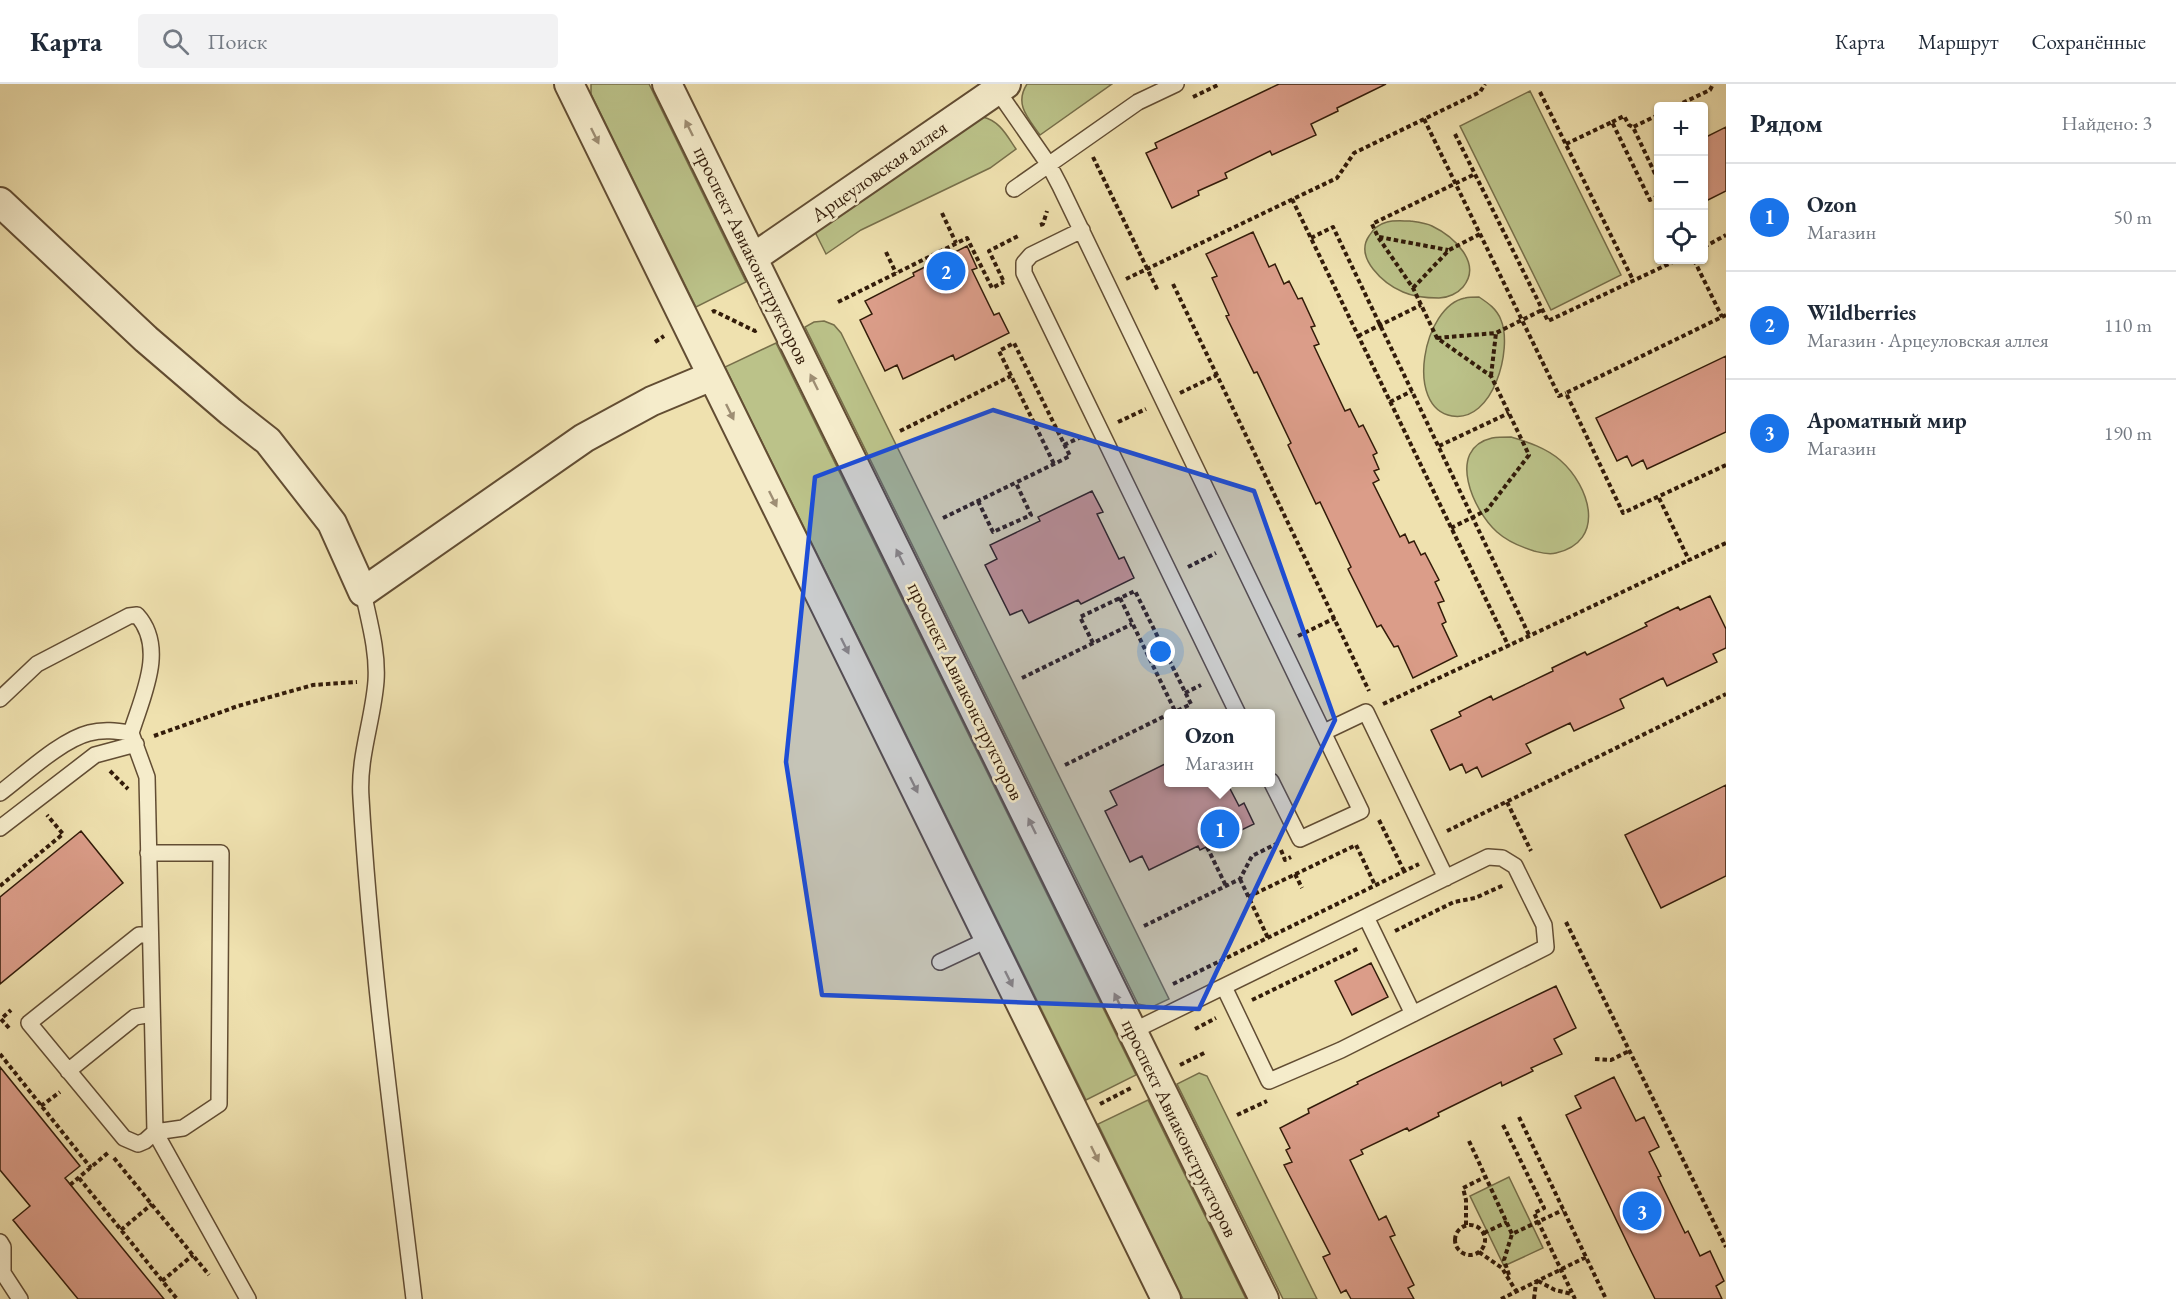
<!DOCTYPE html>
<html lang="ru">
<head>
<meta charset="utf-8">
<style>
  :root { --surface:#fff; --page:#f2f2f3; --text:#1f2937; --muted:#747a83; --line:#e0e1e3; --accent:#1a73e8 }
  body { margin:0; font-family:"EB Garamond",serif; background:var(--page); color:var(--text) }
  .controls { position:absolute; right:18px; top:18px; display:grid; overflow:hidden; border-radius:6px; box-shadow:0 2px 4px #0004 }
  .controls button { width:54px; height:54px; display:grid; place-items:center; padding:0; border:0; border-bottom:2px solid var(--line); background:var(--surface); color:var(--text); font:30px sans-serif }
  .you { position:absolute; left:1161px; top:568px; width:21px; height:21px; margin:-15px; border:4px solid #fff; border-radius:50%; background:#1a73e8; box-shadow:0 0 0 9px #1a73e833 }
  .badge { display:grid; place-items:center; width:39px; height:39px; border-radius:50%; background:var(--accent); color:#fff; font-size:20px; font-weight:700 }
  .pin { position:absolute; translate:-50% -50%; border:3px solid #fff; box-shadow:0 2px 6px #0006 }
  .popup { position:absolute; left:1164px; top:625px; width:111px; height:78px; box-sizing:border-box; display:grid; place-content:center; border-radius:6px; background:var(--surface); filter:drop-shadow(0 2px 4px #0005); font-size:20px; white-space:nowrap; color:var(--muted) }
  .popup b { font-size:22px; color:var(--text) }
  .popup::after { content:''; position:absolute; left:50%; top:100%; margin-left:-12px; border:12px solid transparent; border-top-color:var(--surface) }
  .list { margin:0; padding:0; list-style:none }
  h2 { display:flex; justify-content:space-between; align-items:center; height:78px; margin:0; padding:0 24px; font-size:26px }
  h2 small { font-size:20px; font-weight:400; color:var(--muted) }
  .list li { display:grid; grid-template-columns:39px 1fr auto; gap:18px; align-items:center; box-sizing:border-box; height:108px; padding:0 24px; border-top:2px solid var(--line) }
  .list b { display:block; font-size:22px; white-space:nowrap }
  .list p { margin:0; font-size:20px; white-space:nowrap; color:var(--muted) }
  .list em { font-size:20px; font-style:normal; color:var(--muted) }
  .icon { flex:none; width:33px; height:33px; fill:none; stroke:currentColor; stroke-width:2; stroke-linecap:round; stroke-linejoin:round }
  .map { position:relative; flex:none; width:1726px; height:1215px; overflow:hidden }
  header { display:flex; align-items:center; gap:36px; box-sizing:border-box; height:84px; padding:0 30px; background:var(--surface); border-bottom:2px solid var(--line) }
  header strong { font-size:28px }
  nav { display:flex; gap:33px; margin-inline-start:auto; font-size:21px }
  .search { width:420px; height:54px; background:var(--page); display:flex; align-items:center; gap:15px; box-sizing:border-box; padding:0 21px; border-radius:6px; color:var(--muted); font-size:22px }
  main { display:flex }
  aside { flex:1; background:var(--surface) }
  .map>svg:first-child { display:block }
</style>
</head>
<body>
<header>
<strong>Карта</strong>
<div class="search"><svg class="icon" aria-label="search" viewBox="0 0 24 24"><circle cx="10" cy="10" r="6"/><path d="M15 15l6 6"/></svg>Поиск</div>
<nav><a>Карта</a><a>Маршрут</a><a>Сохранённые</a></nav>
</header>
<main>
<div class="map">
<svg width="1726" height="1215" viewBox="0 0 1726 1215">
  <rect width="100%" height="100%" fill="#efe1af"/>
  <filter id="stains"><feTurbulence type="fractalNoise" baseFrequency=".00333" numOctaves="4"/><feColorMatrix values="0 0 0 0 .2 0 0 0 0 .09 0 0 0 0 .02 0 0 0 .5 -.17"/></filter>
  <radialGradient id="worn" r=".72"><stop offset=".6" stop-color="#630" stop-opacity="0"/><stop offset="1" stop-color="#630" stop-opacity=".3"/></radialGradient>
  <!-- green -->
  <path fill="#bbc289" stroke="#776f4a" stroke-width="1.5" d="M591 0H649L746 198 696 223 591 10Z
    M1027 0H1112L1040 51C1028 34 1014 20 1027 0Z
    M1530 7 1621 191 1551 226 1460 42Z
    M983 33C1000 37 1007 52 1016 65L990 84 861 146 826 170 813 144 974 34Z
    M1410 137C1417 138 1426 139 1432 142 1453 152 1483 179 1463 203 1458 209 1448 214 1439 214 1427 214 1414 213 1403 208 1384 200 1354 174 1369 152 1373 145 1379 140 1387 138 1394 136 1403 137 1410 137Z
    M1479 213C1488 219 1497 225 1501 236 1513 265 1493 339 1452 332 1404 324 1423 222 1465 214 1469 213 1474 213 1479 213Z
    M824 237 834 241 841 249 1169 915 1152 923 1138 920 805 243 814 238Z
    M776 259 1136 991 1086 1016 725 283Z
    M1511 353C1528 358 1546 364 1560 376 1590 402 1607 457 1556 469 1548 471 1542 469 1534 467 1521 463 1507 457 1497 448 1474 428 1445 365 1492 354 1498 353 1505 353 1511 353Z
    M1199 989 1207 992 1317 1215H1283L1177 1000Z
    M1148 1016 1246 1215H1183L1098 1040Z
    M1509 1093 1543 1164 1504 1182 1470 1112Z"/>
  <!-- building -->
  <path fill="#db9d89" stroke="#331c0a" stroke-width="1.5" d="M1279 0H1386L1337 24 1338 27 1311 40 1316 51 1272 71 1270 67 1225 89 1227 94 1198 107 1199 111 1172 124 1146 69 1157 64 1155 59Z
    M1726 43V107L1704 118V54Z
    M1253 148 1269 183 1275 180 1284 200 1289 197 1298 215 1302 214 1315 242 1311 243 1319 260 1314 262 1345 327 1350 325 1359 343 1363 341 1377 369 1373 371 1379 385 1374 387 1379 396 1373 399 1400 453 1405 450 1409 459 1414 457 1421 471 1425 469 1439 496 1435 498 1444 517 1438 519 1446 538 1442 540 1457 572 1413 594 1398 562 1394 563 1381 541 1377 543 1348 485 1351 483 1320 418 1316 420 1288 361 1291 359 1257 288 1254 289 1226 232 1229 231 1212 194 1217 192 1206 170Z
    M967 162 977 184 972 186 994 231 999 229 1009 249 955 276 953 271 903 295 897 281 885 287 860 236 872 230 865 217 914 192 913 189Z
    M1726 272V348L1647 385 1643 376 1632 382 1627 372 1617 377 1596 334Z
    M1092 407 1103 428 1097 430 1119 475 1124 473 1134 494 1081 520 1078 516 1029 539 1022 526 1010 531 985 481 997 475 990 461 1040 437 1038 433Z
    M1710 512 1726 545V564L1713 570 1717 578 1667 602 1663 594 1620 615 1624 624 1574 647 1570 639 1549 649 1526 660 1531 669 1482 693 1477 683 1466 689 1462 680 1450 686 1431 646 1461 632 1459 628 1491 612 1493 616 1553 587 1552 584 1585 568 1587 571 1647 542 1645 539 1678 523 1680 526Z
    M1169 678V699H1227L1239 722 1244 719 1254 740 1200 766 1198 762 1149 786 1142 772 1130 778 1105 727 1117 721 1110 707Z
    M1726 701V792L1661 824 1625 751Z
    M81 747 123 799 0 900V813Z
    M1371 879 1388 913 1352 931 1335 897Z
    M1556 902 1576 944 1554 955 1562 970 1531 984 1533 987 1502 1002 1501 998 1438 1029 1439 1032 1409 1047 1407 1044 1361 1066 1363 1070 1350 1076 1379 1136 1386 1132 1395 1151 1390 1153 1414 1201 1408 1204 1414 1215H1351L1346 1206 1341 1209 1323 1173 1330 1170 1284 1081 1292 1078 1286 1066 1290 1064 1280 1044 1309 1029 1308 1025 1358 1000 1357 998Z
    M0 983 80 1082 65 1094 164 1215H78L13 1136 30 1122 0 1086Z
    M1614 993 1636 1037 1644 1033 1659 1063 1649 1068 1661 1092 1658 1093 1685 1149 1688 1147 1700 1172 1710 1167 1724 1197 1716 1202 1722 1215H1655L1632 1169 1566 1031 1581 1024 1575 1012Z"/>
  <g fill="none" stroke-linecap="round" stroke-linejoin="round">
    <!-- service casing -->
    <g stroke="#624d33" stroke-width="18">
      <path id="service" d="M997 6 1049 81 1060 102 1361 727 1300 755 1271 697
        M1014 105 1138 18 1176 0
        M1082 146 1031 171 1024 179V189L1238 630
        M363 508C369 537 378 567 376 597 373 637 358 673 361 714 371 882 394 1048 414 1215
        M0 615 37 580 129 532 137 531C167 564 142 613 131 649
        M1324 648 1366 628 1446 794
        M0 709C24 691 61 656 89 649 103 645 117 647 131 649L147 693 155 1048 248 1215
        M0 744 95 671 136 660
        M148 769H221L219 1020 183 1044 155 1048 145 1057 138 1060 124 1054 29 939 139 851H150
        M1366 833 1413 930
        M940 878 989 855
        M1133 947 1488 773 1502 774 1515 782 1544 841 1546 863 1341 966 1269 997 1224 903
        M68 987 135 933 152 930
        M0 1158 3 1163V1189L20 1215"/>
    </g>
    <!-- minor casing -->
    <g stroke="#624d33" stroke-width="32">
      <path id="minor" d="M569 0 1166 1215
        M667 0 1264 1215
        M0 118 146 255 231 328 268 357 332 439 363 508 584 354 652 317 712 292
        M753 174 1006 0"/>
    </g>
    <!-- path -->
    <path stroke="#331c0a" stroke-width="4" stroke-dasharray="4.5 3" stroke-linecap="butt" d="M1540 8 1633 196
      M1193 13 1220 0
      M1676 22 1710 6 1713 0
      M1658 31 1633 43 1658 96
      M1424 35 1559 312 1566 309
      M1612 38 1624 32 1629 41 1633 43
      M1455 50 1548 237 1677 176
      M1566 60 1612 38 1650 116 1658 112
      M1093 73 1158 207
      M1292 115 1509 563
      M942 129 956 159
      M1040 141 1043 140 1047 127
      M1379 153 1448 166
      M1311 154 1333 143 1530 553
      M1704 163 1726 151
      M886 168 896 189
      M1694 176 1722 233
      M1126 195 1337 94 1354 69 1480 8 1485 0
      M1003 196 989 167 1020 151
      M1173 200 1369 607
      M1413 204 1449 166 1480 150
      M838 218 967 154 992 204 1004 198
      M712 228 714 227 755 247 759 245
      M1726 231 1566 309 1623 429 1726 381
      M1358 252 1421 221
      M1437 254 1496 249 1542 226
      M655 258 664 252
      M1491 292 1496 249
      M1180 309 1217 291
      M1390 318 1412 307
      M1118 338 1146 325
      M900 347 1011 292
      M1064 361 1083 352
      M1439 362 1509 329
      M1659 414 1689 476 1726 459
      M978 417 993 448 1031 431 1016 399
      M943 434 1054 380 1070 372 1014 259 999 267 1054 380
      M1451 444 1487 426 1529 371 1491 292 1437 254 1413 204 1378 153 1372 140 1475 90
      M1188 483 1216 469
      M1298 552 1335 534
      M1093 559 1080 533 1120 514
      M1022 594 1132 540
      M1185 609 1201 601
      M1383 620C1486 572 1588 525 1689 476
      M1171 630 1191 620 1135 507 1120 514 1175 627
      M154 652 238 622 313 601 357 598
      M1065 681 1169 630
      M110 687 128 705
      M1507 718 1531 767
      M1379 736 1404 787
      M1447 747 1726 610
      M1207 763 1226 802
      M1281 766 1285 776 1291 773
      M1295 790 1302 804
      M1240 795 1268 854
      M0 802 63 750 47 731
      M1248 813 1356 761 1375 801
      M1566 838 1726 1163
      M1144 842 1240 795 1252 772 1280 758
      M1395 847 1454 818 1475 814 1504 801
      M1173 900 1419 780
      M1252 916 1359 864
      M9 944 1 935 11 926
      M1195 945 1216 934
      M0 970 91 1084
      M1595 975 1611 976 1629 967
      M1180 981 1206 968
      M1100 1020 1131 1004
      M41 1022 60 1008
      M1237 1031 1267 1017
      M1519 1033 1606 1215
      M1503 1041 1544 1124 1534 1129 1575 1215
      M1469 1057 1512 1150 1563 1126
      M114 1074 209 1191
      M79 1094 177 1215
      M70 1101 110 1067
      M1455 1156a15 15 0 1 1 30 0a15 15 0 1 1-30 0Z
      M1466 1141V1116L1463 1104 1485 1093
      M121 1146 152 1120
      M1484 1149 1507 1138
      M1479 1168 1502 1184 1516 1207
      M1509 1191 1504 1176 1512 1150
      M162 1197 193 1171
      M1538 1197 1555 1206 1572 1210
      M1501 1215 1586 1173
      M1534 1215 1536 1199"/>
    <!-- service -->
    <use href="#service" stroke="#f5eccb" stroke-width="15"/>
    <!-- minor -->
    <use href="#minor" stroke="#f5eccb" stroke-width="28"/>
  </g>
  <!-- one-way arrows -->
  <defs><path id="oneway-solid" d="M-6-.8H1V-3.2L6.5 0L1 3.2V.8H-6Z" transform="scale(1.5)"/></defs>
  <g fill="#9e8e74">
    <use href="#oneway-solid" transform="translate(689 44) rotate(-116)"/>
    <use href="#oneway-solid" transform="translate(595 52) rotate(64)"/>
    <use href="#oneway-solid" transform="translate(814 298) rotate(-116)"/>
    <use href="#oneway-solid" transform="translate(730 328) rotate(64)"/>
    <use href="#oneway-solid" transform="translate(773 415) rotate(64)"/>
    <use href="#oneway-solid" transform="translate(900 473) rotate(-116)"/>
    <use href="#oneway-solid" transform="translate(845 562) rotate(64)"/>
    <use href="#oneway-solid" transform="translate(914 701) rotate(64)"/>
    <use href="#oneway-solid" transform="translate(1032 742) rotate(-116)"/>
    <use href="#oneway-solid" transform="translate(1009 895) rotate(64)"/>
    <use href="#oneway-solid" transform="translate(1118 917) rotate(-116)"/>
    <use href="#oneway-solid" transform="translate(1095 1070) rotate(64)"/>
  </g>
  <!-- marked area -->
  <path fill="#1d4ed8" fill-opacity="0.2" stroke="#1d4ed8" stroke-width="4.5" stroke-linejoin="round" d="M993 326 1254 407 1335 636 1199 925 822 911 786 678 815 393Z"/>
  <g text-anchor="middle" stroke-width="5" stroke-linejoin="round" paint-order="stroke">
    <!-- street labels -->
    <g font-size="20" fill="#331c0a" stroke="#f5eccb">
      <text transform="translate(879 87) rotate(-35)" y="7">Арцеуловская аллея</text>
      <text transform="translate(752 171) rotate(64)" y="7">проспект Авиаконструкторов</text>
      <text transform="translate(966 607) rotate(64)" y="7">проспект Авиаконструкторов</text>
      <text transform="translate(1180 1044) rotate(64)" y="7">проспект Авиаконструкторов</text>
    </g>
  </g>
  <rect width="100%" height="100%" filter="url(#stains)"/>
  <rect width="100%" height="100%" fill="url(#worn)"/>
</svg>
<div class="controls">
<button>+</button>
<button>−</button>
<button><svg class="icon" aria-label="locate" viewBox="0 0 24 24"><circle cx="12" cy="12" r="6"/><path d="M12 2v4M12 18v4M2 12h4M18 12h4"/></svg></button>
</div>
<div class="you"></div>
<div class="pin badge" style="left:1220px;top:745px">1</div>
<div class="popup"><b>Ozon</b>Магазин</div>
<div class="pin badge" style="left:946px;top:187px">2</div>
<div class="pin badge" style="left:1642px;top:1127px">3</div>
</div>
<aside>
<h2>Рядом<small>Найдено: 3</small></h2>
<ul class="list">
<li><span class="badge">1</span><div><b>Ozon</b><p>Магазин</p></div><em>50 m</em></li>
<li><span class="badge">2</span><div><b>Wildberries</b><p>Магазин · Арцеуловская аллея</p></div><em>110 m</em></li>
<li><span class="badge">3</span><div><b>Ароматный мир</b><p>Магазин</p></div><em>190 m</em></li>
</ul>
</aside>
</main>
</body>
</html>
